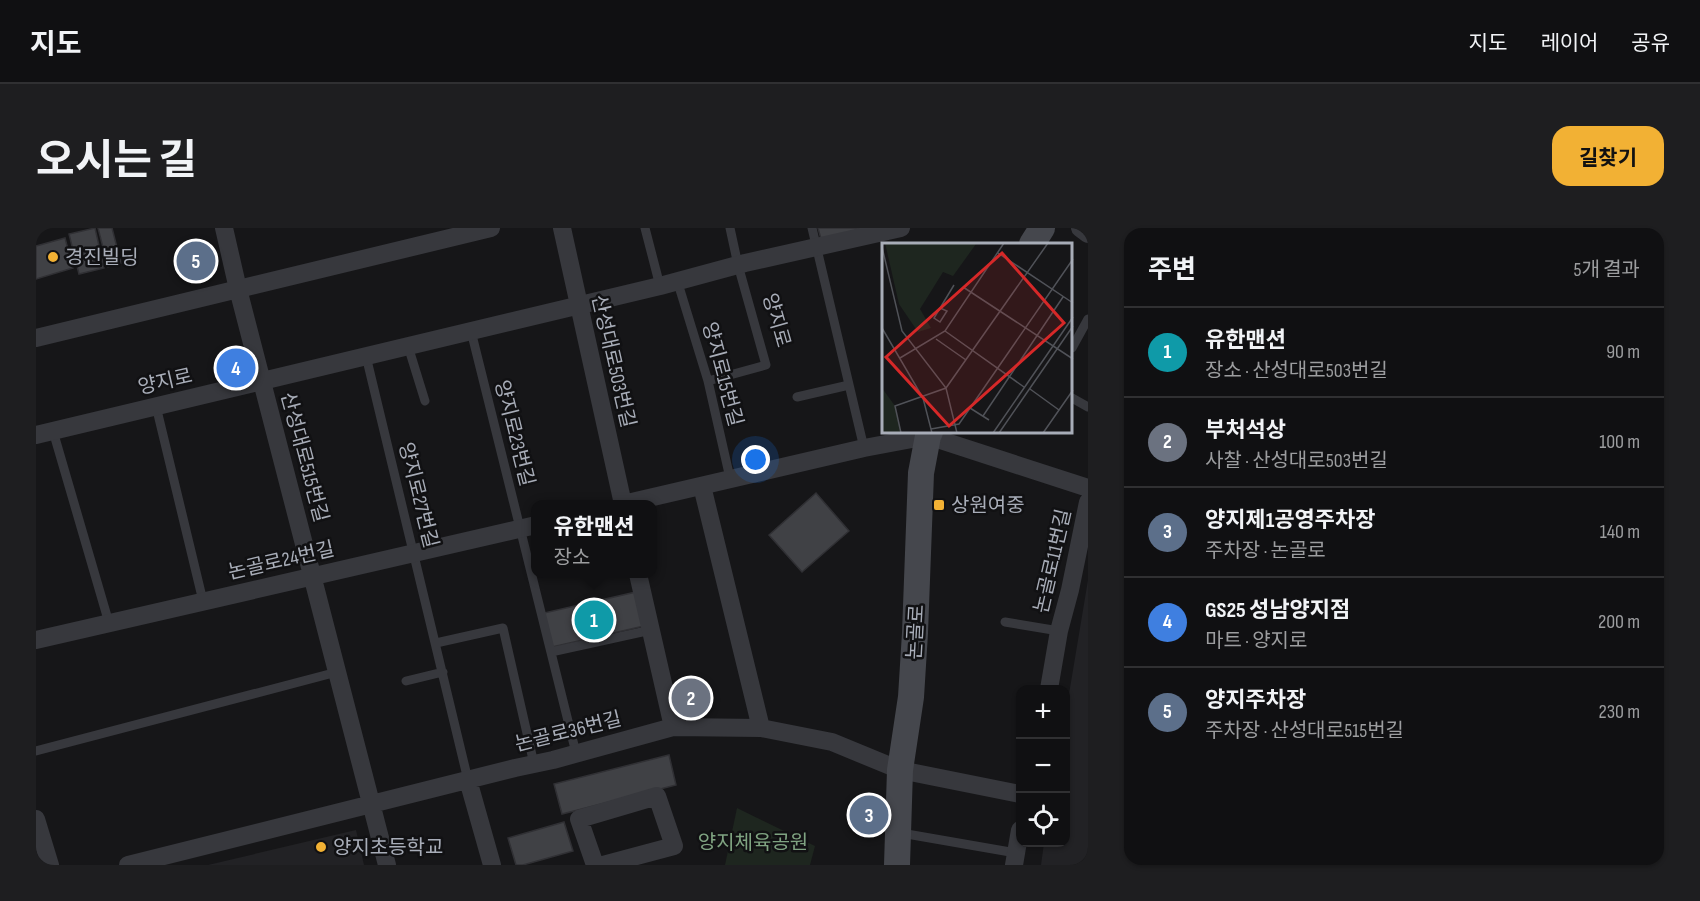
<!DOCTYPE html>
<html lang="ko">
<head>
<meta charset="utf-8">
<style>
  :root { --surface:#101012; --page:#1e1e20; --text:#f1f3f6; --muted:#9c9d9f; --line:#303032; --accent:#f2b134 }
  body { margin:0; font-family:"Sofia Sans Condensed","Noto Sans KR",sans-serif; background:var(--page); color:var(--text) }
  .controls { position:absolute; right:18px; bottom:18px; display:grid; overflow:hidden; border-radius:12px; box-shadow:0 2px 4px #0004 }
  .controls button { width:54px; height:54px; display:grid; place-items:center; padding:0; border:0; border-bottom:2px solid var(--line); background:var(--surface); color:var(--text); font:30px sans-serif }
  .you { position:absolute; left:720px; top:232px; width:21px; height:21px; margin:-15px; border:4px solid #fff; border-radius:50%; background:#1a73e8; box-shadow:0 0 0 9px #1a73e833 }
  .badge { display:grid; place-items:center; width:39px; height:39px; border-radius:50%; background:var(--accent); color:#fff; font-size:20px; font-weight:700 }
  .pin { position:absolute; translate:-50% -50%; border:3px solid #fff; box-shadow:0 2px 6px #0006 }
  .popup { position:absolute; left:495px; top:272px; width:126px; height:78px; box-sizing:border-box; display:grid; place-content:center; border-radius:12px; background:var(--surface); filter:drop-shadow(0 2px 4px #0005); font-size:20px; white-space:nowrap; color:var(--muted) }
  .popup b { font-size:22px; color:var(--text) }
  .popup::after { content:''; position:absolute; left:50%; top:100%; margin-left:-12px; border:12px solid transparent; border-top-color:var(--surface) }
  .list { margin:0; padding:0; list-style:none }
  h2 { display:flex; justify-content:space-between; align-items:center; height:78px; margin:0; padding:0 24px; font-size:26px }
  h2 small { font-size:20px; font-weight:400; color:var(--muted) }
  .list li { display:grid; grid-template-columns:39px 1fr auto; gap:18px; align-items:center; box-sizing:border-box; height:90px; padding:0 24px; border-top:2px solid var(--line) }
  .list b { display:block; font-size:22px; white-space:nowrap }
  .list p { margin:0; font-size:20px; white-space:nowrap; color:var(--muted) }
  .list em { font-size:20px; font-style:normal; color:var(--muted) }
  .icon { flex:none; width:33px; height:33px; fill:none; stroke:currentColor; stroke-width:2; stroke-linecap:round; stroke-linejoin:round }
  .map { position:relative; flex:none; width:1052px; height:637px; overflow:hidden; border-radius:18px }
  header { display:flex; align-items:center; gap:36px; box-sizing:border-box; height:84px; padding:0 30px; background:var(--surface); border-bottom:2px solid var(--line) }
  header strong { font-size:28px }
  nav { display:flex; gap:33px; margin-inline-start:auto; font-size:21px }
  .intro { display:flex; align-items:center; justify-content:space-between; box-sizing:border-box; height:144px; padding:0 36px }
  h1 { margin:0; font-size:42px }
  .button { padding:15px 27px; border-radius:18px; background:var(--accent); color:#111; font-size:21px; font-weight:700 }
  main { display:flex; gap:36px; padding:0 36px }
  aside { flex:1; background:var(--surface); border-radius:18px; box-shadow:0 2px 4px #0004 }
  .map>svg:first-child { display:block }
</style>
</head>
<body>
<header>
<strong>지도</strong>
<nav><a>지도</a><a>레이어</a><a>공유</a></nav>
</header>
<div class="intro"><h1>오시는 길</h1><a class="button">길찾기</a></div>
<main>
<div class="map">
<svg width="1052" height="637" viewBox="0 0 1052 637">
  <rect width="100%" height="100%" fill="#161618"/>
  <!-- built -->
  <path fill="#222225" d="M1052 352V637H1005L1008 615 1030 614V484Z
    M320 602 328 637H172Z"/>
  <!-- green -->
  <path fill="#1e261f" d="M701 580 779 618 774 637H689Z"/>
  <!-- building -->
  <path fill="#404145" stroke="#303034" stroke-width="1.5" d="M59 0 68 40 43 46 33 6Z
    M62 0H76L85 35 72 39Z
    M782 0H829L785 11Z
    M29 10 37 40 0 51V18Z
    M780 265 813 303 766 344 733 307Z
    M600 364 608 398 516 419 508 385Z
    M661 453 673 481 650 487 640 476 642 465Z
    M633 527 640 557 526 586 518 556Z
    M528 594 537 623 487 637H480L472 610Z"/>
  <g fill="none" stroke-linecap="round" stroke-linejoin="round">
    <!-- lane -->
    <path stroke="#37383d" stroke-width="9" d="M609 0 624 58
      M776 0 828 220
      M641 52 672 153 694 250
      M435 103 540 525
      M372 118 389 173
      M1036 120 1052 91
      M330 128 432 552
      M672 153 730 137 702 37 694 0
      M761 169 813 157
      M1036 170 1052 179
      M120 178 167 373
      M17 203 73 395
      M969 394 1023 403
      M400 415 467 400 498 536
      M515 424 615 402
      M370 453 407 444
      M0 523 301 444
      M865 605 980 625"/>
    <!-- street -->
    <path stroke="#37383d" stroke-width="18" d="M188 0 202 61 351 637
      M526 0 587 276
      M1044 0 1052 6
      M0 110 455 0
      M0 207 624 58 709 35 865 0
      M666 258 725 500
      M587 276 828 220 892 208 1052 260
      M602 346 637 499
      M0 412 500 297
      M1013 461 1023 403 1034 362 1052 274
      M432 552 456 637
      M0 591 14 637
      M92 637 479 540 517 532 637 499 725 500 796 514 864 542 984 566
      M559 637 543 591 621 568 638 618 567 637
      M978 637 984 602"/>
    <!-- secondary -->
    <path stroke="#45474d" stroke-width="26" d="M996 16 1006 0
      M861 637 864 542 875 469 879 405 885 245 892 208 894 204"/>
  </g>
  <!-- markers -->
  <g fill="#f2b134" stroke="#111113" stroke-width="2">
    <circle cx="17" cy="29" r="6"/>
    <rect x="897" y="271" width="12" height="12" rx="3"/>
    <circle cx="285" cy="619" r="6"/>
  </g>
  <g text-anchor="middle" stroke-width="5" stroke-linejoin="round" paint-order="stroke">
    <!-- poi labels -->
    <g font-size="20" fill="#a8adb8" stroke="#111113" text-anchor="start">
      <text x="29" y="36">경진빌딩</text>
      <text x="915" y="284">상원여중</text>
      <text x="297" y="626">양지초등학교</text>
    </g>
    <!-- street labels -->
    <g font-size="20" fill="#a8adb8" stroke="#111113">
      <text transform="translate(741 92) rotate(74)" y="7">양지로</text>
      <text transform="translate(578 133) rotate(77)" y="7">산성대로503번길</text>
      <text transform="translate(687 146) rotate(75)" y="7">양지로15번길</text>
      <text transform="translate(129 153) rotate(-13)" y="7">양지로</text>
      <text transform="translate(479 205) rotate(76)" y="7">양지로23번길</text>
      <text transform="translate(269 229) rotate(75)" y="7">산성대로515번길</text>
      <text transform="translate(383 267) rotate(76)" y="7">양지로27번길</text>
      <text transform="translate(245 332) rotate(-13)" y="7">논골로24번길</text>
      <text transform="translate(1016 333) rotate(-77)" y="7">논골로11번길</text>
      <text transform="translate(879 404) rotate(-87)" y="7">논골로</text>
      <text transform="translate(532 503) rotate(-14)" y="7">논골로36번길</text>
    </g>
    <!-- park labels -->
    <g font-size="20" fill="#7fa381" stroke="#111113">
      <text x="717" y="621">양지체육공원</text>
    </g>
  </g>
  <!-- overview -->
  <g transform="translate(846 15)">
    <rect width="190" height="190" fill="#161618"/>
    <path d="M3 0 94 1 71 33 61 29 38 66 49 85 36 89 17 61ZM0 145 13 163 19 190H0Z" fill="#1e261f"/>
    <path fill="none" stroke="#505258" stroke-width="1.5" d="M0 4 20 88 64 145 75 190M116 10 191 60M81 44 191 116M58 65 65 68 58 79 52 75 72 42M0 85 41 155 50 190M63 88 142 144M54 96 84 117M18 115 63 88 122 0M148 146 177 167M88 165 107 177M101 173 181 54M49 186 77 181 191 16M19 190 13 163 64 145 166 0M111 190 191 74M117 190 191 83M161 190 191 147"/>
    <path fill="#d62828" fill-opacity="0.15" stroke="#d62828" stroke-width="3" d="M120 10 182 80 67 183 4 114Z"/>
    <rect width="190" height="190" fill="none" stroke="#a8adb8" stroke-width="3"/>
  </g>
</svg>
<div class="controls">
<button>+</button>
<button>−</button>
<button><svg class="icon" aria-label="locate" viewBox="0 0 24 24"><circle cx="12" cy="12" r="6"/><path d="M12 2v4M12 18v4M2 12h4M18 12h4"/></svg></button>
</div>
<div class="you"></div>
<div class="pin badge" style="left:558px;top:392px;background:#0f9aa8">1</div>
<div class="popup"><b>유한맨션</b>장소</div>
<div class="pin badge" style="left:655px;top:470px;background:#6b7280">2</div>
<div class="pin badge" style="left:833px;top:587px;background:#5c6f8a">3</div>
<div class="pin badge" style="left:200px;top:140px;background:#3f7fe0">4</div>
<div class="pin badge" style="left:160px;top:33px;background:#5c6f8a">5</div>
</div>
<aside>
<h2>주변<small>5개 결과</small></h2>
<ul class="list">
<li><span class="badge" style="background:#0f9aa8">1</span><div><b>유한맨션</b><p>장소 · 산성대로503번길</p></div><em>90 m</em></li>
<li><span class="badge" style="background:#6b7280">2</span><div><b>부처석상</b><p>사찰 · 산성대로503번길</p></div><em>100 m</em></li>
<li><span class="badge" style="background:#5c6f8a">3</span><div><b>양지제1공영주차장</b><p>주차장 · 논골로</p></div><em>140 m</em></li>
<li><span class="badge" style="background:#3f7fe0">4</span><div><b>GS25 성남양지점</b><p>마트 · 양지로</p></div><em>200 m</em></li>
<li><span class="badge" style="background:#5c6f8a">5</span><div><b>양지주차장</b><p>주차장 · 산성대로515번길</p></div><em>230 m</em></li>
</ul>
</aside>
</main>
</body>
</html>
